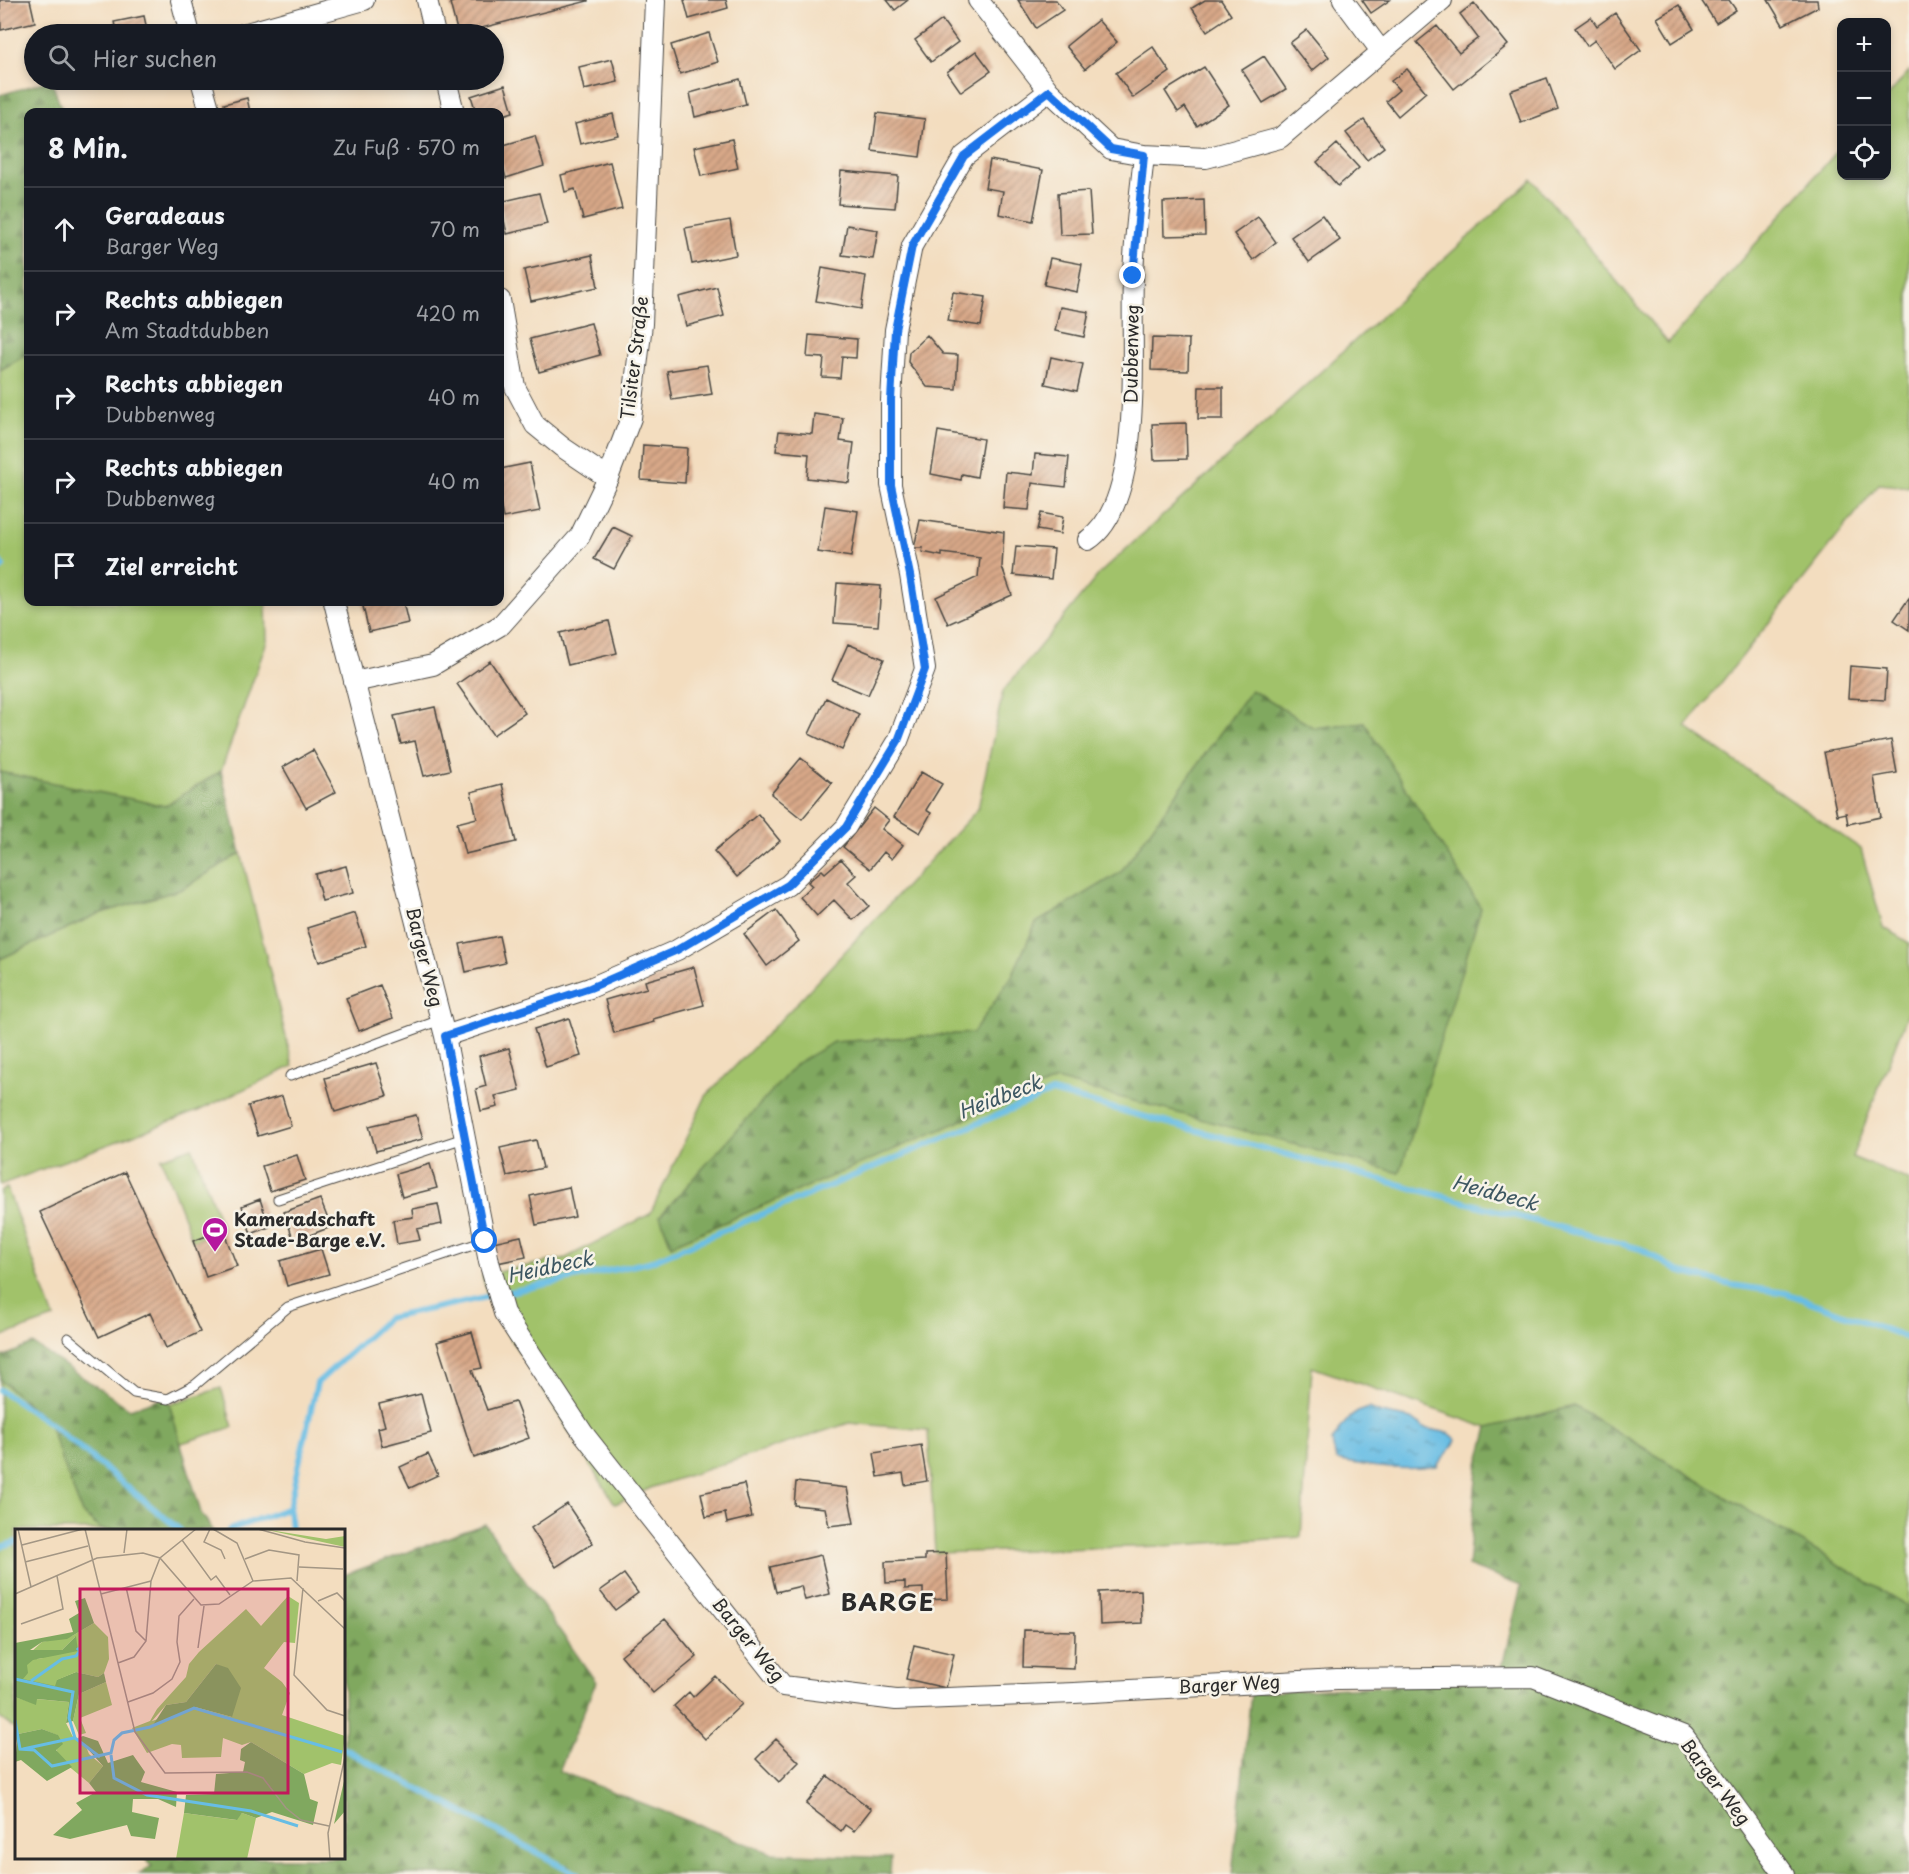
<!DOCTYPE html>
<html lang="de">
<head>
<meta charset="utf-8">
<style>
  :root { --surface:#171b24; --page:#20242c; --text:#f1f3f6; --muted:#9ea1a6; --line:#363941 }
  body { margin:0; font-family:"Playpen Sans",sans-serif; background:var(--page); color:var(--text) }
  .controls { position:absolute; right:18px; top:18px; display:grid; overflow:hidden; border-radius:12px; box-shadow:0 3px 9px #0003 }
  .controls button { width:54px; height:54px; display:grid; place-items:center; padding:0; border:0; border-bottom:2px solid var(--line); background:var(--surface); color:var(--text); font:30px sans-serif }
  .stop { position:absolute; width:18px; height:18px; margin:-14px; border:4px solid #1a73e8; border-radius:50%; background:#fff }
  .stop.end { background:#1a73e8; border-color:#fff; box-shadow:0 2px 6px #0008 }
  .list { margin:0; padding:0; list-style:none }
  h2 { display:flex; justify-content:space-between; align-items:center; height:78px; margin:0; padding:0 24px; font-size:26px }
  h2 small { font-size:20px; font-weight:400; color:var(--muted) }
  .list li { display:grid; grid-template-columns:39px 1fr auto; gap:18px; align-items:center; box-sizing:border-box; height:84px; padding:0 24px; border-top:2px solid var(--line) }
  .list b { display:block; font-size:22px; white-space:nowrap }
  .list p { margin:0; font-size:20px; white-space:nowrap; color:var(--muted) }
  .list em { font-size:20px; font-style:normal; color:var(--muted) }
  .icon { flex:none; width:33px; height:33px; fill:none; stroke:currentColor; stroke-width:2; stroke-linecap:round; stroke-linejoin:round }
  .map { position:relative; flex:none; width:1909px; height:1874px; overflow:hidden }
  .search { position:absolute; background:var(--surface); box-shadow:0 3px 9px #0003; left:24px; top:24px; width:480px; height:66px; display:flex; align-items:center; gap:15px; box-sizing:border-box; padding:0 21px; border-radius:33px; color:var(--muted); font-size:22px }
  .panel { position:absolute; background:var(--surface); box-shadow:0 3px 9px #0003; left:24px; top:108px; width:480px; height:498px; border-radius:12px }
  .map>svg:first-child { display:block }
</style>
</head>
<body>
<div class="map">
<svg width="1909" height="1874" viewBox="0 0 1909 1874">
  <defs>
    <pattern id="forest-firs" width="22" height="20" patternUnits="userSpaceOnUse" patternTransform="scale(1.5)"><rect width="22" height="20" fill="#80a85f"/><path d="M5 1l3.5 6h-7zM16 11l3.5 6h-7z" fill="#69894f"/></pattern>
    <pattern id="water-ripples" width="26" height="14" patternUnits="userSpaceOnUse" patternTransform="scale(1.5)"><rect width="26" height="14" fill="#67bde4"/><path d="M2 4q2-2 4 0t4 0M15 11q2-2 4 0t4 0" fill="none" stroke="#559ab9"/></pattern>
    <pattern id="building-hatch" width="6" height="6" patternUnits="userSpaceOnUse" patternTransform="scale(1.5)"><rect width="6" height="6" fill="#d8a888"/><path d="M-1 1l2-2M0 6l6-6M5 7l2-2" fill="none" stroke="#af896f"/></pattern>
  </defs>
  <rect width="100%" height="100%" fill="#f7f3e8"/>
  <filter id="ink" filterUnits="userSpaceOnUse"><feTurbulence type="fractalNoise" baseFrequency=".0167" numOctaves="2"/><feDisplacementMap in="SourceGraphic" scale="12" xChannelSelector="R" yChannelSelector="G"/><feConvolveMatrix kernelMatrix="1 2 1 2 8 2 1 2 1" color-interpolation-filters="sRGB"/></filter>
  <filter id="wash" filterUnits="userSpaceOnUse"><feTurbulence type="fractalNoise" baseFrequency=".008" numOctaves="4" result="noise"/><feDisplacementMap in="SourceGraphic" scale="24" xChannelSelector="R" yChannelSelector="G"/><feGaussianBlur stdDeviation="1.35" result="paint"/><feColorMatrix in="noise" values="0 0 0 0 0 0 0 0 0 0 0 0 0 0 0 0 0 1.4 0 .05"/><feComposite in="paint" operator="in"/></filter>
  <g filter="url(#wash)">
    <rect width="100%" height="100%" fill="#f3ddbf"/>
    <!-- green -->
    <path fill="#a1c26b" stroke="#66764b" stroke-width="1.5" fill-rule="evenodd" d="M1909 71V487L1879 484 1686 727 1861 849 1883 927 1909 943V1010L1852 1157 1909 1180V1607L1574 1406 1488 1428 1312 1367 1301 1537 1163 1546 935 1553 928 1430 849 1423 653 1487 615 1504 490 1306 482 1275 566 1258 650 1214 706 1096 793 1007 978 809 1003 691 1100 573 1532 179 1668 343 1841 147 1842 176H1886L1887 97ZM1251 690 1314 728 1364 722 1399 1172 1056 1080 671 1245 660 1216 778 1085 834 1042 973 1033 1012 976 1036 923 1120 873Z
      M28 354V602H266L267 641 221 771 165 806 0 772V370Z
      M241 853 293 1066 198 1111 0 1185V959L98 914 182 889Z
      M192 1147 223 1230 193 1241 161 1158Z
      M7 1188 54 1318 0 1337V1191Z
      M0 1380 48 1422 82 1513 102 1530H16V1730L0 1718Z
      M221 1388 233 1427 169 1447 157 1408Z"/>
    <!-- forest -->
    <path fill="url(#forest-firs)" stroke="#566a45" stroke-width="1.5" d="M51 80 63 112H28V354L0 370V95Z
      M1251 690 1314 728 1364 722 1481 908 1400 1173 1056 1080 671 1245 660 1216 797 1063 834 1042 973 1033 1012 976 1036 923 1120 873Z
      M221 771 241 853 182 889 98 914 0 959V772L165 806Z
      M33 1344 130 1409 167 1396 201 1513 213 1530H102L82 1513 48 1422 0 1380V1358Z
      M1574 1406 1909 1607V1874H1232L1251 1693 1499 1680 1521 1586 1468 1566 1477 1468 1488 1428Z
      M485 1524 596 1682 559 1771 771 1853 891 1858 890 1874H138L152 1866 145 1858H344V1575Z"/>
    <!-- water -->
    <path fill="url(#water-ripples)" stroke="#497488" stroke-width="1.5" d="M1369 1408 1381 1413 1412 1419 1424 1428 1449 1433 1456 1439C1452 1452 1444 1454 1437 1466 1404 1472 1369 1467 1336 1460L1332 1442C1342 1426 1350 1412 1369 1408Z"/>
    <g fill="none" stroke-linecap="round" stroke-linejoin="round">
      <!-- stream -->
      <path stroke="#67bde4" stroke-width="6" d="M0 562 3 566 0 569
        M0 1390 48 1422 180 1530
        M289 1508 291 1530
        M229 1530 289 1508 317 1383 388 1318 649 1262 1052 1092 1641 1249 1678 1271 1732 1285 1786 1293 1909 1338
        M0 1547 16 1542
        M344 1749 577 1874"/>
    </g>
    <g id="blocks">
      <!-- building -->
      <path fill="url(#building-hatch)" d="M0 0H30L35 22 1 30Z
        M460 0H588V1L458 34 450 3Z
        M684 0H726L728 8 689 19Z
        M887 0H908L895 10Z
        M1018 0H1056L1063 10 1036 28Z
        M1205 0H1221L1231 15 1207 31 1192 8Z
        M1362 0H1390L1371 13Z
        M1701 0H1729L1736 10 1716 23Z
        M1768 0H1817L1818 7 1783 25Z
        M1474 3 1508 45 1454 89 1417 42 1437 26 1459 53 1478 38 1460 14Z
        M1679 5 1694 29 1672 43 1657 18Z
        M1615 13 1641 50 1615 69 1595 40 1587 46 1575 28 1591 17 1597 26Z
        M144 16 148 34H117L114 22Z
        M942 20 958 42 931 62 915 40Z
        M1098 20 1117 42 1085 69 1066 46Z
        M365 25 367 34H334Z
        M1307 30 1329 57 1312 71 1290 43Z
        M709 33 718 62 680 74 671 45Z
        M1153 47 1170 72 1133 98 1116 73Z
        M976 51 991 71 961 92 947 72Z
        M1264 56 1286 89 1263 103 1242 70Z
        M612 59 618 82 584 90 579 67Z
        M1204 67 1229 105 1197 126 1185 107 1178 112 1165 91Z
        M1407 69 1426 92 1398 116 1386 101 1399 90 1391 81Z
        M1547 78 1558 109 1521 123 1510 91Z
        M740 79 746 104 695 117 690 93Z
        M505 85 513 112 500 116V112H476L471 96Z
        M247 98 250 112H227L224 104Z
        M877 113 925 119 920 157 872 151Z
        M613 114 618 135 580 144 575 124Z
        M1364 120 1384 147 1367 160 1346 133Z
        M535 136 544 166 506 178 500 156V146Z
        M732 139 738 168 701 176 694 147Z
        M1337 144 1359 168 1338 186 1317 162Z
        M990 160 1043 170 1033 221 999 214 1003 191 985 188Z
        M610 162 622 209 583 219 575 189 565 192 561 175Z
        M841 171 898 176 895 208 838 204Z
        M1089 191 1092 234 1060 235 1058 193Z
        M539 193 547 224 507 234 500 202Z
        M1204 200 1205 235 1164 236 1163 202Z
        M1322 215 1340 240 1309 262 1291 237Z
        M1258 217 1276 242 1253 260 1234 234Z
        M730 220 736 255 692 264 685 228Z
        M847 225 878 230 873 259 842 255Z
        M592 255 598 287 531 301 524 270Z
        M1050 258 1082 264 1077 292 1044 285Z
        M822 268 866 276 861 309 816 301Z
        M717 287 724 316 686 326 679 297Z
        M953 292 986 297 981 326 948 321Z
        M1060 307 1089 312 1084 337 1055 331Z
        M591 323 600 355 539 372 530 339Z
        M809 335 857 339 856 358 842 357 840 378 822 377 824 358 807 357Z
        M927 335 943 354 958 355 956 389 927 387 908 362 909 352Z
        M1152 338 1189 339 1188 371 1151 370Z
        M1051 357 1083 364 1077 391 1045 384Z
        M707 365 712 394 672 400 667 371Z
        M1199 387H1223V419H1198Z
        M814 414 843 418 840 441 854 443 849 483 807 478 809 454 776 451 779 431 812 434Z
        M1186 423 1187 459 1154 460 1152 424Z
        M938 431 983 439 977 477 962 474 961 480 931 474Z
        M643 445 687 448 685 483 641 480Z
        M1035 454 1069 457 1066 487 1032 483 1029 510 1003 508 1006 472 1033 475Z
        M530 463 540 511 503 518 500 503V469Z
        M825 506 858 511 851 557 818 552Z
        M1041 513 1063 517 1060 534 1037 530Z
        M920 520 1004 532 1002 567 1012 595 948 624 936 597 978 577 980 558 942 553V556L922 552 923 548H914Z
        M613 527 632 536 614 569 594 559Z
        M1016 546 1054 549 1051 579 1013 575Z
        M837 583 881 586 878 626 834 623Z
        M1909 598V630L1894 620Z
        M362 602H403L408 623 369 632Z
        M609 621 617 653 568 665 560 633Z
        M848 644 884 659 868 695 832 680Z
        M490 661 525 713 493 735 457 684Z
        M1850 666 1887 669 1885 700 1848 698Z
        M826 698 859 714 842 750 809 734Z
        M435 707 450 770 424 776 415 741 401 744 394 716Z
        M1891 740 1897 773 1874 777 1881 817 1848 824 1846 813 1837 815 1824 752Z
        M313 750 336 792 306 808 283 767Z
        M801 758 832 783 802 819 771 794Z
        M921 772 942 784 926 810 931 813 920 833 894 817Z
        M502 784 516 842 465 854 457 823 477 818 471 792Z
        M874 808 889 820 882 829 903 845 892 859 884 852 870 869 843 847Z
        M758 814 780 841 737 877 714 851Z
        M841 859 856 875 848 882 869 906 853 920 834 900 817 916 800 897 812 886 808 882 822 870 825 873Z
        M346 866 353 893 322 901 315 874Z
        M776 910 799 941 767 966 744 934Z
        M355 913 366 946 319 962 307 928Z
        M499 936 505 963 466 972 460 944Z
        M694 967 704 1005 653 1019 654 1022 614 1033 605 1000 647 988 645 981Z
        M380 985 393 1018 359 1031 346 998Z
        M569 1018 581 1056 546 1067 534 1029Z
        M509 1048 520 1090 495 1096 498 1107 481 1111 476 1089 486 1086 479 1056Z
        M376 1063 387 1096 335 1112 325 1078Z
        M282 1096 291 1126 258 1136 248 1106Z
        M416 1115 423 1139 376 1151 369 1126Z
        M536 1140 543 1168 507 1176 500 1148Z
        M297 1155 305 1180 270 1191 262 1166Z
        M430 1164 437 1188 402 1197 396 1174Z
        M125 1172 200 1332 166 1348 150 1313 99 1337 40 1212Z
        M569 1187 575 1217 536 1225 530 1196Z
        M260 1199 269 1227 251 1234 242 1206Z
        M320 1199 331 1227 294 1241 284 1212Z
        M438 1204 442 1224 417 1229 420 1240 397 1244 393 1220 413 1217 412 1209Z
        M223 1230 237 1266 206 1277 193 1241Z
        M521 1236 526 1257 497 1263 493 1242Z
        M321 1249 329 1274 287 1286 280 1261Z
        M472 1332 482 1368 472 1370 487 1410 515 1402 529 1438 474 1458 437 1342Z
        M421 1394 431 1433 382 1446 378 1428 385 1426 379 1404Z
        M921 1445 927 1481 905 1485 903 1473 878 1477 874 1453Z
        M428 1454 438 1475 410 1488 400 1467Z
        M796 1482 847 1488 854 1523 829 1526 825 1508 794 1505Z
        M744 1484 752 1517 727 1523 725 1513 706 1517 701 1493Z
        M567 1504 593 1543 556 1567 531 1528Z
        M946 1553 948 1599 923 1600V1588L905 1589V1582L886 1583 885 1562 925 1560V1554Z
        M821 1555 830 1594 805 1600 801 1586 776 1592 770 1567Z
        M624 1574 638 1593 615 1610 600 1591Z
        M1141 1590 1142 1623 1100 1625 1099 1592Z
        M665 1619 697 1657 653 1693 621 1655Z
        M1024 1630 1075 1631 1074 1669 1023 1667Z
        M914 1645 954 1654 946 1688 906 1679Z
        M715 1676 742 1704 705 1739 674 1706 689 1692 693 1697Z
        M776 1739 799 1762 779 1782 756 1759Z
        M828 1776 871 1809 854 1831 845 1825 841 1831 806 1804Z"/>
    </g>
  </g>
  <g filter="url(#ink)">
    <use href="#blocks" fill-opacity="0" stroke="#494641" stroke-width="1.5"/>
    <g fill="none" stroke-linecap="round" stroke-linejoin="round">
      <!-- service casing -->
      <g stroke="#494641" stroke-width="11">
        <path id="service" d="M290 1076 440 1020
          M278 1199 464 1138
          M68 1338 134 1393 168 1399 195 1385 288 1307 485 1241"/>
      </g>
      <!-- minor casing -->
      <g stroke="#494641" stroke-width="22">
        <path id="minor" d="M181 0 190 34
          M427 0 435 34
          M978 0 1049 91 1111 149 1144 155 1206 158 1280 138 1442 0
          M1343 0 1381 51
          M243 34 364 0
          M201 80 210 112
          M446 80 454 112
          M500 300 515 387 535 425 562 447 608 478
          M1088 540C1146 502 1130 342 1133 278 1134 237 1140 196 1144 155
          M334 602 445 1036 489 1262 504 1313 583 1433 783 1686 896 1700 1074 1693 1337 1679 1533 1677 1684 1736 1784 1874
          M354 682 433 665 501 625 580 536 608 478 631 418 642 324 655 0
          M445 1036 590 988 677 950 788 885 846 827 898 741 925 669 910 575 891 485V400L895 330 912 246 964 156 1049 91"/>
      </g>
      <!-- service -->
      <use href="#service" stroke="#fff" stroke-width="9"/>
      <!-- minor -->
      <use href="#minor" stroke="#fff" stroke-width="20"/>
    </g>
  </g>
  <g fill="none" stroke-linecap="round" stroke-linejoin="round" filter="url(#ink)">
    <!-- route -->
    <path stroke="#1a73e8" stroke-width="8" d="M485 1241 445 1036 590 988 677 950 788 885 846 827 898 741 925 669 910 575 891 485V400L895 330 912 246 964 156 1049 91 1111 149 1144 155 1133 276"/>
  </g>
  <!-- icons -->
  <defs>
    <g id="stadium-pin" transform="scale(1.35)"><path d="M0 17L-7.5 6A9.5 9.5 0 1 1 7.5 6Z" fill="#b5179e" stroke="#f7f3e8"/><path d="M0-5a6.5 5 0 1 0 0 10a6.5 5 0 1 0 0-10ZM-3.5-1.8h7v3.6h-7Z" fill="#fff"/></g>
  </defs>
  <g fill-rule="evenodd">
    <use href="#stadium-pin" x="215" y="1230"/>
  </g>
  <g text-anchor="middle" stroke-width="5" stroke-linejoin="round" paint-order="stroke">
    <!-- street labels -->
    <g font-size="18" fill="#2b2b2b" stroke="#f7f3e8">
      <text transform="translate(1132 354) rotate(-89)" y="6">Dubbenweg</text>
      <text transform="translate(635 358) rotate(-83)" y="6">Tilsiter Straße</text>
      <text transform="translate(424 957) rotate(76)" y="6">Barger Weg</text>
      <text transform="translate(748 1640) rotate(51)" y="6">Barger Weg</text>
      <text transform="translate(1229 1685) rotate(-3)" y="6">Barger Weg</text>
      <text transform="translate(1715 1782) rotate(53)" y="6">Barger Weg</text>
    </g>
    <!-- poi labels -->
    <g font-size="18" font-weight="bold" fill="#2b2b2b" stroke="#f7f3e8" text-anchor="start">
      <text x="234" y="1226">Kameradschaft<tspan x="234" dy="21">Stade-Barge e.V.</tspan></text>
    </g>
    <!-- water labels -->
    <g font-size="20" font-style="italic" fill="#3d5762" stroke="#f7f3e8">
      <text transform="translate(1000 1097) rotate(-21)" y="7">Heidbeck</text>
      <text transform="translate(1495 1193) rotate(15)" y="7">Heidbeck</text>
      <text transform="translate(550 1267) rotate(-12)" y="7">Heidbeck</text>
    </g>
    <!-- district labels -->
    <g font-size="24" font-weight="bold" letter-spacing="1.5" fill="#2b2b2b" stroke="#f7f3e8">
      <text x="888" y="1611">BARGE</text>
    </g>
  </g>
  <!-- overview -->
  <g transform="translate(15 1529)">
    <rect width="330" height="330" fill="#f3ddbf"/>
    <path d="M248 0 311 10 330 7V18ZM273 67 284 74 280 114 269 113 249 139 267 153 275 164 267 186 330 207 326 236 317 234 289 245 236 213 227 216 208 209 206 228 167 229 166 216 157 215 132 224 117 199 135 192 142 180 171 148 174 135 184 123 231 80 246 97ZM201 135 208 139 217 188 180 178 137 192 151 176 171 173ZM79 94 93 108 94 130 89 144 83 148 61 143 60 108 47 121 16 123 27 113 57 107ZM91 153 97 176 65 189 71 204 64 206 58 192 64 165ZM0 168 21 175V170L54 173 51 194 58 208 70 215 74 225 88 237 74 254 46 231 41 220 42 206 27 200 3 205 0 219ZM169 284 221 291 227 284 241 289 232 330H161Z" fill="#a1c26b" fill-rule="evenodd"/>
    <path d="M70 69 79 94 52 110 27 113 15 121H47L61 107 63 122 58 126 22 130 41 151 61 143 83 148 89 144 91 153 64 165 58 192 51 194 54 173 22 170 21 176 0 168V114L58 103 54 90 64 84 60 72ZM201 135 213 139 226 159 217 188 180 178 138 196 151 176 171 173ZM27 200 43 206 48 215 41 221 57 238 32 252 6 231 0 233 3 205ZM68 207 83 212 93 234 118 226 130 243 126 253 162 263 161 278 143 270H118L117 283 144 289 140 310 116 307 112 296 55 310 38 306 67 281 61 274 81 263 74 254 88 237 63 209ZM236 213 289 245 295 270 303 273 298 296 257 283 241 289 227 284 222 291 169 284 171 266 199 265 201 245 228 243 230 233 225 231 226 220ZM330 248V282L319 295Z" fill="#80a85f"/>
    <path d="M63 122 61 143 42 151 40 157 8 150 13 144 12 136 18 131Z" fill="#a1c26b"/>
    <path fill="none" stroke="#67bde4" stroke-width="3" d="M0 150 58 163 54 189 60 209 85 228M16 152 47 130 61 127 65 122 62 119M0 191 5 220 19 221 37 237 96 224 99 211 107 204 135 198 179 179 327 223M8 220 59 209M96 226 99 249 132 266 236 282 283 297"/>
    <path fill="none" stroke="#a39684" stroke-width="1.5" d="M3 0 16 58M70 0 120 203 150 244 232 243 248 249 271 279 286 291 314 297M195 0 189 13 206 21 210 30M198 0 222 14 238 52M243 0 290 13 330 19M167 11 196 51 201 47 215 66M7 16 68 0M109 24 112 0M230 30 254 21 284 26 282 52M10 33 73 17M284 38 328 40M111 58 121 102 131 112M288 59 279 146 312 181 330 187M0 65 82 29 128 24 145 29 186 76 204 75 238 52 276 49 330 100M86 65 136 52M303 72 322 64 330 72M6 95 48 80 42 47M183 119 189 77M103 134 119 128 131 112 136 52 145 29 181 0M113 173 138 164 157 150 165 133 162 113 164 87 179 70M315 330 313 304 330 228"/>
    <path fill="#c2185b" fill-opacity="0.15" stroke="#c2185b" stroke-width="3" d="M65 60H273V264H65Z"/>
    <rect width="330" height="330" fill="none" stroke="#2b2b2b" stroke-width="3"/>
  </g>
</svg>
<div class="controls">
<button>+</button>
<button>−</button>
<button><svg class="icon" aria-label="locate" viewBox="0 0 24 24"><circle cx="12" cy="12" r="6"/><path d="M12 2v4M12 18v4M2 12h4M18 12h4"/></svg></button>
</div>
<div class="stop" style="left:485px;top:1241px"></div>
<div class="stop end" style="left:1133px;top:276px"></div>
<div class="search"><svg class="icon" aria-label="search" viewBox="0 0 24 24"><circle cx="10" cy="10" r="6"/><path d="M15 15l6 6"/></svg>Hier suchen</div>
<section class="panel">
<h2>8 Min.<small>Zu Fuß · 570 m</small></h2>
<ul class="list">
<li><svg class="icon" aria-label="ahead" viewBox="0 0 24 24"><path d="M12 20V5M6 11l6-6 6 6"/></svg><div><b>Geradeaus</b><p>Barger Weg</p></div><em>70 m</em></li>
<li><svg class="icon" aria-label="right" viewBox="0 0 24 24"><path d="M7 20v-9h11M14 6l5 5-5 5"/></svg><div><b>Rechts abbiegen</b><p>Am Stadtdubben</p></div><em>420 m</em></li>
<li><svg class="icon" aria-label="right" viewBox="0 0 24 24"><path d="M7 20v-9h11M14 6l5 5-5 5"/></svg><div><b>Rechts abbiegen</b><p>Dubbenweg</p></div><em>40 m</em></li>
<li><svg class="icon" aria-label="right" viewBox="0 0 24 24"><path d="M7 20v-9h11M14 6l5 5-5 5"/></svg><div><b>Rechts abbiegen</b><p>Dubbenweg</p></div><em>40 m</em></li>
<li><svg class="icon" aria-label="arrive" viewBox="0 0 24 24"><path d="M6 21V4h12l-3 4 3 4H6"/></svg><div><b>Ziel erreicht</b></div></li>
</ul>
</section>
</div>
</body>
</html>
